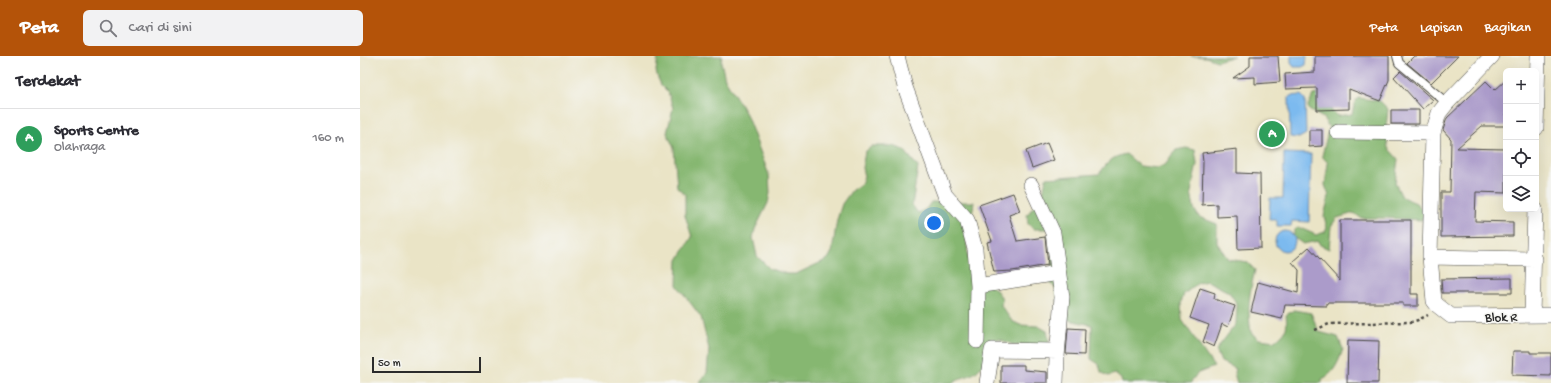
<!DOCTYPE html>
<html lang="id">
<head>
<meta charset="utf-8">
<style>
  :root { --surface:#fff; --page:#f2f2f3; --text:#2b2b33; --muted:#7c7c81; --line:#e1e1e2; --accent:#b45309 }
  body { margin:0; font-family:"Gochi Hand",sans-serif; background:var(--page); color:var(--text) }
  .controls { position:absolute; right:12px; top:12px; display:grid; overflow:hidden; border-radius:6px; box-shadow:0 4px 16px #0002 }
  .controls button { width:36px; height:36px; display:grid; place-items:center; padding:0; border:0; border-bottom:1px solid var(--line); background:var(--surface); color:var(--text); font:20px sans-serif }
  .scale { position:absolute; left:12px; bottom:10px; width:109px; box-sizing:border-box; padding-left:4px; border:2px solid #2b2b2b; border-top:0; font-size:11px; line-height:14px; white-space:nowrap; color:#2b2b2b; -webkit-text-stroke:3px #f6f6f2; paint-order:stroke }
  .you { position:absolute; left:574px; top:167px; width:14px; height:14px; margin:-10px; border:3px solid #fff; border-radius:50%; background:#1a73e8; box-shadow:0 0 0 6px #1a73e833 }
  .badge { display:grid; place-items:center; width:26px; height:26px; border-radius:50%; background:var(--accent); color:#fff; font-size:13px; font-weight:700 }
  .pin { position:absolute; translate:-50% -50%; border:2px solid #fff; box-shadow:0 1px 4px #0006 }
  .list { margin:0; padding:0; list-style:none }
  h2 { display:flex; justify-content:space-between; align-items:center; height:52px; margin:0; padding:0 16px; font-size:17px }
  h2 small { font-size:13px; font-weight:400; color:var(--muted) }
  .list li { display:grid; grid-template-columns:26px 1fr auto; gap:12px; align-items:center; box-sizing:border-box; height:60px; padding:0 16px; border-top:1px solid var(--line) }
  .list b { display:block; font-size:15px; white-space:nowrap }
  .list p { margin:0; font-size:13px; white-space:nowrap; color:var(--muted) }
  .list em { font-size:13px; font-style:normal; color:var(--muted) }
  .icon { flex:none; width:22px; height:22px; fill:none; stroke:currentColor; stroke-width:2; stroke-linecap:round; stroke-linejoin:round }
  .map { position:relative; flex:none; width:1191px; height:327px; overflow:hidden }
  header { display:flex; align-items:center; gap:24px; box-sizing:border-box; height:56px; padding:0 20px; background:var(--accent); color:#fff }
  header strong { font-size:19px }
  nav { display:flex; gap:22px; margin-inline-start:auto; font-size:14px }
  .search { width:280px; height:36px; background:var(--page); display:flex; align-items:center; gap:10px; box-sizing:border-box; padding:0 14px; border-radius:6px; color:var(--muted); font-size:15px }
  main { display:flex }
  aside { flex:1; background:var(--surface) }
  .map>svg:first-child { display:block }
</style>
</head>
<body>
<header>
<strong>Peta</strong>
<div class="search"><svg class="icon" aria-label="search" viewBox="0 0 24 24"><circle cx="10" cy="10" r="6"/><path d="M15 15l6 6"/></svg>Cari di sini</div>
<nav><a>Peta</a><a>Lapisan</a><a>Bagikan</a></nav>
</header>
<main>
<aside>
<h2>Terdekat<small></small></h2>
<ul class="list">
<li><span class="badge" style="background:#2e9e5b">A</span><div><b>Sports Centre</b><p>Olahraga</p></div><em>160 m</em></li>
</ul>
</aside>
<div class="map">
<svg width="1191" height="327" viewBox="0 0 1191 327">
  <rect width="100%" height="100%" fill="#f6f6f2"/>
  <filter id="ink" filterUnits="userSpaceOnUse"><feTurbulence type="fractalNoise" baseFrequency=".025" numOctaves="2"/><feDisplacementMap in="SourceGraphic" scale="8" xChannelSelector="R" yChannelSelector="G"/><feConvolveMatrix kernelMatrix="1 2 1 2 8 2 1 2 1" color-interpolation-filters="sRGB"/></filter>
  <filter id="wash" filterUnits="userSpaceOnUse"><feTurbulence type="fractalNoise" baseFrequency=".012" numOctaves="4" result="noise"/><feDisplacementMap in="SourceGraphic" scale="16" xChannelSelector="R" yChannelSelector="G"/><feGaussianBlur stdDeviation="0.9" result="paint"/><feColorMatrix in="noise" values="0 0 0 0 0 0 0 0 0 0 0 0 0 0 0 0 0 1.4 0 .05"/><feComposite in="paint" operator="in"/></filter>
  <g filter="url(#wash)">
    <rect width="100%" height="100%" fill="#eae4c6"/>
    <!-- forest -->
    <path fill="#86b771" stroke="#58714e" d="M298 0H362L361 6 365 23 386 58 409 119 410 137 408 147 395 173 393 182 397 200 410 213 427 218H436L468 203 472 196 477 164 482 148 492 134 501 128 504 120 502 112 505 96 512 90H533L544 94 558 111 552 149 558 157 566 153 571 146H614L612 159 606 176 608 202 618 217 636 234 642 242 641 250 652 265 660 269 678 270 687 275 689 285 684 292 654 289 639 283 631 285C629 299 625 310 613 318 605 322 599 321 592 327H339L347 317 349 293 341 261 317 229 318 204 332 181 325 159V138L317 131 314 92 307 77 313 52 308 36 301 29 298 22 296 15Z
      M831 0H874L857 5 846 1Z
      M962 37 971 54 977 60 992 58 995 46 998 42 1020 45 1028 53 1026 72 1028 92 1038 103 1035 127 1042 141 1056 147 1066 157 1062 164 1027 162H1001L994 157 977 162 971 170 969 193 960 189 958 185 943 188 933 181 935 174 938 171 956 179 965 176 967 172 964 160 969 140 965 129 968 107 962 100 969 71 963 62 949 54 948 50 953 39Z
      M826 92 835 94 837 108 831 136 834 153 839 161 857 168V187L868 203 887 206 895 214C889 239 887 251 891 277L899 283 915 285C926 275 928 274 926 259L934 254 951 257 959 276 978 281 983 293C979 305 974 318 962 323V327H877L874 317 875 312 861 306 856 294 876 268 877 248 869 236 847 225 838 227 824 238 821 246 822 264 854 311 838 317 832 324 831 327H762L761 323 755 318 748 320 741 316 739 308 731 303 732 269 709 264 702 261 695 232 689 226 693 211 690 173H674L668 168 667 159 683 138 686 122 739 118C748 106 751 101 766 98L780 110 798 112 806 108 816 94Z"/>
    <!-- water -->
    <path fill="#7bbaef" stroke="#53728d" d="M931 0H947L946 9 942 11H934L931 7Z
      M941 39 945 43 946 78 939 82 930 81 929 42 930 40Z
      M924 97 951 98 949 166 932 165 931 170H917V164H909L910 142H923Z
      M915 185a10 10 0 1 1 20 0a10 10 0 1 1-20 0Z"/>
    <g id="blocks">
      <!-- building -->
      <path fill="#ab9bca" d="M890 0H918L920 26 895 28V21L873 22 890 10Z
        M955 0H1029V24L1020 45 989 33V53L957 54V32L926 33 925 18 955 16Z
        M1054 0H1098L1071 27 1047 7Z
        M1040 15 1073 44 1063 53 1034 21Z
        M1146 24V70H1122L1097 92 1146 93V137L1116 136 1115 165 1153 166V180L1081 181V136H1090L1091 83 1083 74 1087 62 1126 25 1135 34Z
        M1031 54H1059V68H1031Z
        M949 74H962V90L949 91Z
        M687 87 694 104 672 112 666 95Z
        M877 93V117L900 118 901 192 878 193 877 160 857 161V148L842 149 843 106 842 97Z
        M653 137 660 155 649 159 657 185 685 181 688 209 652 215 634 216 627 186 632 185 619 149Z
        M980 164H1051V238H1058V250H1043V247H967V250L925 249 922 263 891 256 898 226 938 237 939 214 932 206 949 191 980 225Z
        M1152 222V237H1082L1081 223Z
        M840 232 855 237 854 243 875 250 868 271 862 268 854 291 843 286 849 269 830 262Z
        M708 272 725 273 724 299 706 298Z
        M988 284 1019 285 1018 327H987Z
        M1153 295H1170V297H1191V320L1152 319Z
        M641 309H664V314L687 316V327H641Z"/>
    </g>
  </g>
  <g filter="url(#ink)">
    <use href="#blocks" fill-opacity="0" stroke="#484742" stroke-width="1"/>
    <g fill="none" stroke-linecap="round" stroke-linejoin="round">
      <!-- lane casing -->
      <g stroke="#484742" stroke-width="10">
        <path id="lane" d="M1037 0 1039 7 1087 47"/>
      </g>
      <!-- street casing -->
      <g stroke="#484742" stroke-width="16">
        <path id="street" d="M537 0 545 31 585 139 607 164 615 193 618 230 617 285
          M1132 0 1087 47 1079 57 1073 77 1070 201 1074 245 1077 249 1091 260 1191 259
          M1176 72 1178 0
          M978 76 1073 77
          M671 129 693 177 702 241 697 301 696 327
          M1070 201 1175 203
          M618 230 698 217
          M1172 259 1175 153
          M627 327 632 294 697 295"/>
      </g>
      <!-- path -->
      <path stroke="#484742" stroke-width="2.5" stroke-dasharray="3 3" stroke-linecap="butt" d="M955 274 969 268 1051 266 1058 264 1068 259"/>
      <!-- lane -->
      <use href="#lane" stroke="#fff" stroke-width="8"/>
      <!-- street -->
      <use href="#street" stroke="#fff" stroke-width="15"/>
    </g>
  </g>
  <g text-anchor="middle" stroke-width="3" stroke-linejoin="round" paint-order="stroke">
    <!-- street labels -->
    <g font-size="13" fill="#2b2b2b" stroke="#f6f6f2">
      <text x="1141" y="265">Blok R</text>
    </g>
  </g>
</svg>
<div class="controls">
<button>+</button>
<button>−</button>
<button><svg class="icon" aria-label="locate" viewBox="0 0 24 24"><circle cx="12" cy="12" r="6"/><path d="M12 2v4M12 18v4M2 12h4M18 12h4"/></svg></button>
<button><svg class="icon" aria-label="layers" viewBox="0 0 24 24"><path d="M12 4l9 5-9 5-9-5zM3 14l9 5 9-5"/></svg></button>
</div>
<div class="scale">50 m</div>
<div class="you"></div>
<div class="pin badge" style="left:912px;top:78px;background:#2e9e5b">A</div>
</div>
</main>
</body>
</html>
